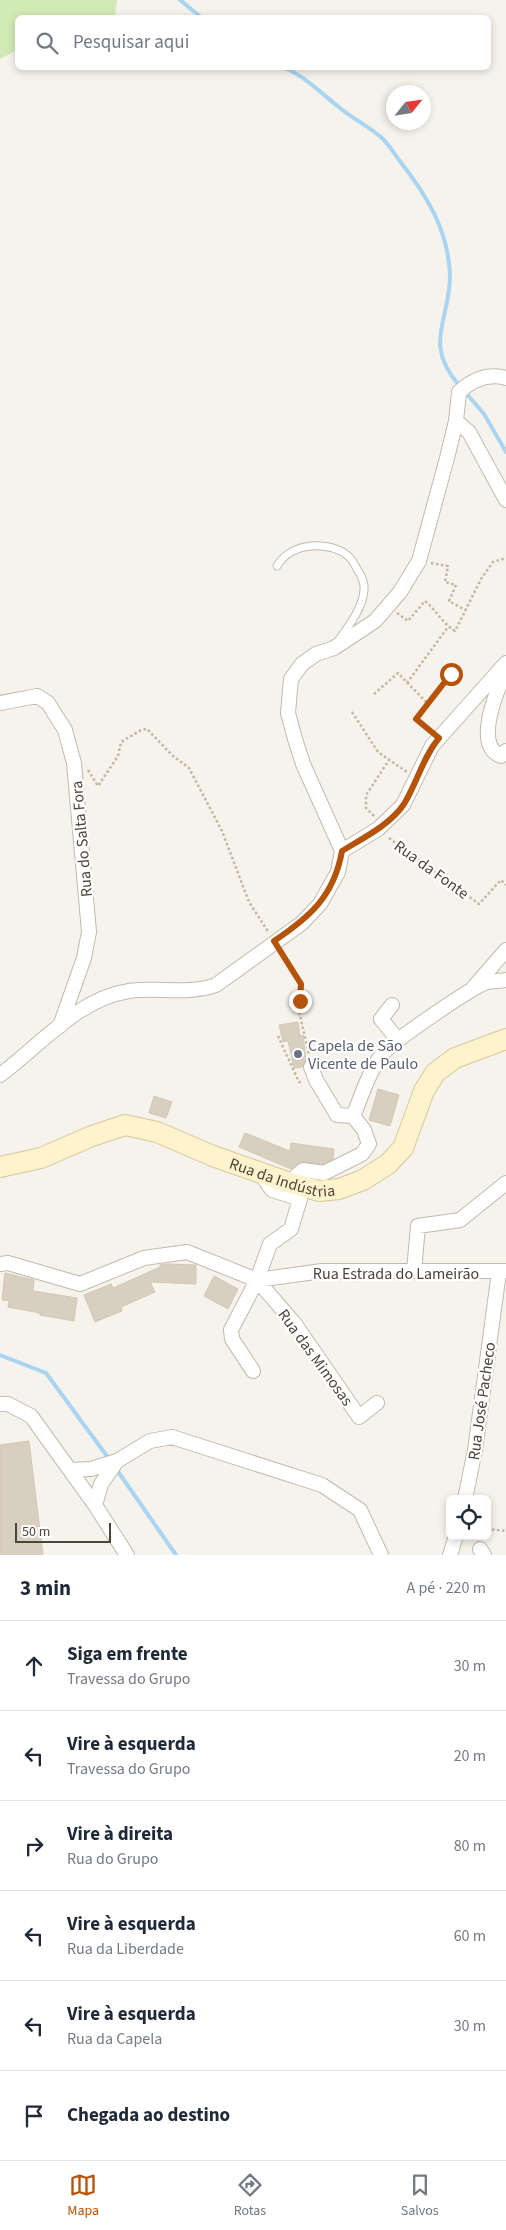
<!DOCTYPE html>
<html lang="pt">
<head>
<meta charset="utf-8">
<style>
  :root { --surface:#fff; --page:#f2f2f3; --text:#1f2937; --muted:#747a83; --line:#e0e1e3; --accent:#b45309 }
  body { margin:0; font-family:"Source Sans 3",sans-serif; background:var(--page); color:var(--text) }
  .controls { position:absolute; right:15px; bottom:15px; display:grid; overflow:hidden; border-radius:8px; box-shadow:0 2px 8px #0003 }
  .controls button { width:45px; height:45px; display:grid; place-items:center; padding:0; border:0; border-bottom:1px solid var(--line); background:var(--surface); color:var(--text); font:25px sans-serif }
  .compass { position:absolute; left:386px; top:85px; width:45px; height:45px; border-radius:50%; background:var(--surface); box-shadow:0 2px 8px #0003; rotate:60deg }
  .scale { position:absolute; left:15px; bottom:12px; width:96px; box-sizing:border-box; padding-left:5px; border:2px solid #4b4439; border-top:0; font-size:14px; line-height:18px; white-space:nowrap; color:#4b4439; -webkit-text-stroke:4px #fff; paint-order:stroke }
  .stop { position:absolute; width:15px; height:15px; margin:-11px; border:4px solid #b45309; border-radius:50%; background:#fff }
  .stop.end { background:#b45309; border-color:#fff; box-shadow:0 1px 5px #0008 }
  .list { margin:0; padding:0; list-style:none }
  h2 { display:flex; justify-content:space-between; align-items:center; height:65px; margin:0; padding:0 20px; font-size:21px }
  h2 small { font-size:16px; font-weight:400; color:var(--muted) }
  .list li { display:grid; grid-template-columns:32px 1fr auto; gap:15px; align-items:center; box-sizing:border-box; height:90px; padding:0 20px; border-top:1px solid var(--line) }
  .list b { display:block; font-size:19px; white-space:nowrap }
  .list p { margin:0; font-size:16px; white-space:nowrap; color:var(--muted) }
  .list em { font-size:16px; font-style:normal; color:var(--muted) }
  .icon { flex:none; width:28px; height:28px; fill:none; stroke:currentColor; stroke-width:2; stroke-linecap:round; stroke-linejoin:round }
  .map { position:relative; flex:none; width:506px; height:1555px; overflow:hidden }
  .search { position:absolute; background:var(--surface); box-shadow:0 2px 8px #0003; left:15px; right:15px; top:15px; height:55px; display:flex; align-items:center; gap:12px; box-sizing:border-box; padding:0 18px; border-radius:8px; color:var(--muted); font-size:19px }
  .sheet { height:605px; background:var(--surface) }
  nav { display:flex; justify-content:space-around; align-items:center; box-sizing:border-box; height:70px; border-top:1px solid var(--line); background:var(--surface); font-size:14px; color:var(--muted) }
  nav a { display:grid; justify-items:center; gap:2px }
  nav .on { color:var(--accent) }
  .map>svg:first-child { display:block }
</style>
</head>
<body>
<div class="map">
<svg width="506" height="1555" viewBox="0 0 506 1555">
  <rect width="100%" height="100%" fill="#f6f3ec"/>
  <!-- green -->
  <path fill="#d2eab5" d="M0 0H117L115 17 18 18 17 50 0 59Z"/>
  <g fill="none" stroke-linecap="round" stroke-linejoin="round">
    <!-- stream -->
    <path stroke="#a9d4f2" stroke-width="4" d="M180 0 202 18
      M285 68C306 77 322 94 340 108 353 119 370 127 383 139 389 145 394 153 399 160 426 194 449 231 450 276 450 320 423 343 458 384
      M466 393 484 414 506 452
      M0 1355 46 1373 109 1459
      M117 1470 176 1555"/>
  </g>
  <!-- building -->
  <path fill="#d8cfc1" stroke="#d3c7b4" d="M298 1022 300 1036 303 1035 306 1060 302 1067 294 1068 288 1041 283 1042 279 1025Z
    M378 1089 399 1095 390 1126 369 1120Z
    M154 1096 172 1102 166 1118 149 1113Z
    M245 1133 290 1151 291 1143 334 1149 333 1159 323 1164 301 1162 291 1169 239 1147Z
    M166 1264 196 1265V1284L150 1282 155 1292 121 1307 122 1311 95 1322 84 1295 111 1284 113 1288 160 1267V1265Z
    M5 1273 34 1280 33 1291 77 1298 74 1321 40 1315V1313L8 1307 9 1301 2 1300Z
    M214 1276 238 1289 228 1309 204 1296Z
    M29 1441 43 1555H0V1445Z"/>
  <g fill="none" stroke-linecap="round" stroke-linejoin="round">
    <!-- lane casing -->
    <g stroke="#c2bbae" stroke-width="9">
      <path id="lane" d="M277 566C291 542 329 540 348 556 352 559 355 565 357 569 361 575 365 583 364 590 363 608 348 627 338 641"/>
    </g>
    <!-- street casing -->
    <g stroke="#c2bbae" stroke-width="16">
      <path id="street" d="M456 421 469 432 506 500
        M506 670C497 690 473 746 501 756L506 751
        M0 703 37 696 48 703 65 730 74 763 89 932 84 958 60 1026
        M342 851 378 829 403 805 432 746 506 663
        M473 988 506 950
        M392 1005 381 1019 398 1040
        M311 1067 316 1080 337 1115 353 1116
        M0 1075C41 1045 77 999 129 991 159 987 187 995 216 985L302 923 320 904 338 872 342 851 303 764 295 739 288 713 291 679 302 664 316 654 334 648 375 621 400 592 419 561 447 458 456 421 459 392C472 380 488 373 506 378
        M353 1116C362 1096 367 1075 380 1057 389 1043 471 988 487 982 493 981 500 981 506 980
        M292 1184 296 1176 303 1170 324 1173 362 1154 369 1144 364 1130 353 1116
        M0 1264 8 1263 80 1284 144 1258 187 1252 257 1280 322 1271H506
        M414 1271 418 1226 460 1220 506 1183
        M257 1280 295 1324 359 1417 377 1403
        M253 1371 232 1339 231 1330 257 1280 270 1244 291 1229 300 1199 272 1190 260 1173
        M0 1404H8L31 1416 95 1505 127 1555
        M71 1470 91 1469 117 1461 150 1441 172 1437 322 1485 360 1510 381 1555
        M465 1499 475 1450 499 1272
        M95 1505 101 1484 117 1461
        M480 1549 484 1555
        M450 1555 456 1536"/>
    </g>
    <!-- secondary casing -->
    <g stroke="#d6c79b" stroke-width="22">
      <g id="secondary">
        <path id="s1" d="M0 1167 41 1158 92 1136 125 1125 157 1132 213 1156 284 1181 319 1191 339 1189 363 1180 388 1164 403 1148 424 1091 435 1073 455 1058 506 1039"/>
      </g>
    </g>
    <!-- path -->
    <path stroke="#c4b79f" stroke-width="2.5" stroke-dasharray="2.5 2.5" stroke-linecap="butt" d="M431 563 448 566 445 582 456 585 449 601 467 611
      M397 613 408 621 425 601C436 610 442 623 455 631L481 579 493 562 506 558
      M407 683 448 627
      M374 694 398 673 428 704
      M352 712 378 752 407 772
      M430 731 416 719 451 674
      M88 770 98 786 118 756 121 742 141 730 147 729 172 755 189 768 222 831 249 902 269 933
      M374 816 366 808V795L389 760
      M389 838 479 904 501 880 506 885
      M281 953 301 984 299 1011 309 1055
      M278 1036 299 1082H302
      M487 1529 506 1531"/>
    <!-- lane -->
    <use href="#lane" stroke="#fff" stroke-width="7"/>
    <!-- street -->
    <use href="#street" stroke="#fff" stroke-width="14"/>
    <!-- secondary -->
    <use href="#secondary" stroke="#fff3cd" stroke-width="20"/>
  </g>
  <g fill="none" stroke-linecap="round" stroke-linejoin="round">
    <!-- route -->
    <path stroke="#b45309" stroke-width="6" d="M300 1001 301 984 274 941C310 917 334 896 342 851 363 838 390 825 404 804 417 783 423 757 439 738L416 719 451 674"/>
  </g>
  <!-- markers -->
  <circle fill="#6b7280" stroke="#fff" stroke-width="2" cx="298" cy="1054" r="5"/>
  <g text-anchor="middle" stroke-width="4.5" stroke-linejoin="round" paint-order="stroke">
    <!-- street labels -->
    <g font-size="16" fill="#4b4439" stroke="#fff">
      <text transform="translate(81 839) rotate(-95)" y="6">Rua do Salta Fora</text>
      <text transform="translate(432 869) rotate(36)" y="6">Rua da Fonte</text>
      <text dy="6" stroke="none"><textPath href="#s1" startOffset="299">Rua da Indústria</textPath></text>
      <text x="396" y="1279">Rua Estrada do Lameirão</text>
      <text transform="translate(316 1357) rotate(54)" y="6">Rua das Mimosas</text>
      <text transform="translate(481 1401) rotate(-82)" y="6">Rua José Pacheco</text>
    </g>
    <!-- worship labels -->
    <g font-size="16" fill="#5b616d" stroke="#fff" text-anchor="start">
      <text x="308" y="1051">Capela de São<tspan x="308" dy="18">Vicente de Paulo</tspan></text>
    </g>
  </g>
</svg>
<div class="controls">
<button><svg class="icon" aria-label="locate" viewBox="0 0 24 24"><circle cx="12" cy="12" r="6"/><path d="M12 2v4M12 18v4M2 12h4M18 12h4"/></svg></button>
</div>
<svg class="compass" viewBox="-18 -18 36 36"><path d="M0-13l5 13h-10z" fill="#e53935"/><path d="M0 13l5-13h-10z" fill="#747a83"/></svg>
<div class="scale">50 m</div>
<div class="stop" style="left:451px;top:674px"></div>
<div class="stop end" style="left:300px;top:1001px"></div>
<div class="search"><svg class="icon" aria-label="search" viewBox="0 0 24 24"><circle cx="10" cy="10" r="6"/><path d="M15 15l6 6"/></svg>Pesquisar aqui</div>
</div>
<section class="sheet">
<h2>3 min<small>A pé · 220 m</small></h2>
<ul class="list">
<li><svg class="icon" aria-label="ahead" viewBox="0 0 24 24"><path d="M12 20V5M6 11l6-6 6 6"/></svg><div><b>Siga em frente</b><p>Travessa do Grupo</p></div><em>30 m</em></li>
<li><svg class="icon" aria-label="left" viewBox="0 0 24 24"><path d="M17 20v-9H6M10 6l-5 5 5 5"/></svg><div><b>Vire à esquerda</b><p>Travessa do Grupo</p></div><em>20 m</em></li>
<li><svg class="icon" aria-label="right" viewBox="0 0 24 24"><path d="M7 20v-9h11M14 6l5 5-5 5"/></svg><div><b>Vire à direita</b><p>Rua do Grupo</p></div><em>80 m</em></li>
<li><svg class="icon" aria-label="left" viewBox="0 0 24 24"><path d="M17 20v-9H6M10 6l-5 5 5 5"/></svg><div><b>Vire à esquerda</b><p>Rua da Liberdade</p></div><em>60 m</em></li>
<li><svg class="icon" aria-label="left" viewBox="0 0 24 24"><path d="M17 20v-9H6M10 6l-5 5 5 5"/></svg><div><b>Vire à esquerda</b><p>Rua da Capela</p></div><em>30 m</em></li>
<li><svg class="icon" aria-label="arrive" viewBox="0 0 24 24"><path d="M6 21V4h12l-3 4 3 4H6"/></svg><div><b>Chegada ao destino</b></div></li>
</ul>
</section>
<nav>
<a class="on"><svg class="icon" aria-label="map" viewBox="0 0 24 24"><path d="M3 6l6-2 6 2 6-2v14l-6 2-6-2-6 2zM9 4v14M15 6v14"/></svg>Mapa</a>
<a><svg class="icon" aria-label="directions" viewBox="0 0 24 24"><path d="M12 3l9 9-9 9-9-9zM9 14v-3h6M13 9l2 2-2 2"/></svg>Rotas</a>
<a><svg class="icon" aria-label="saved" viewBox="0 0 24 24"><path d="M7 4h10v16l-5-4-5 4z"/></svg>Salvos</a>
</nav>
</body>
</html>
